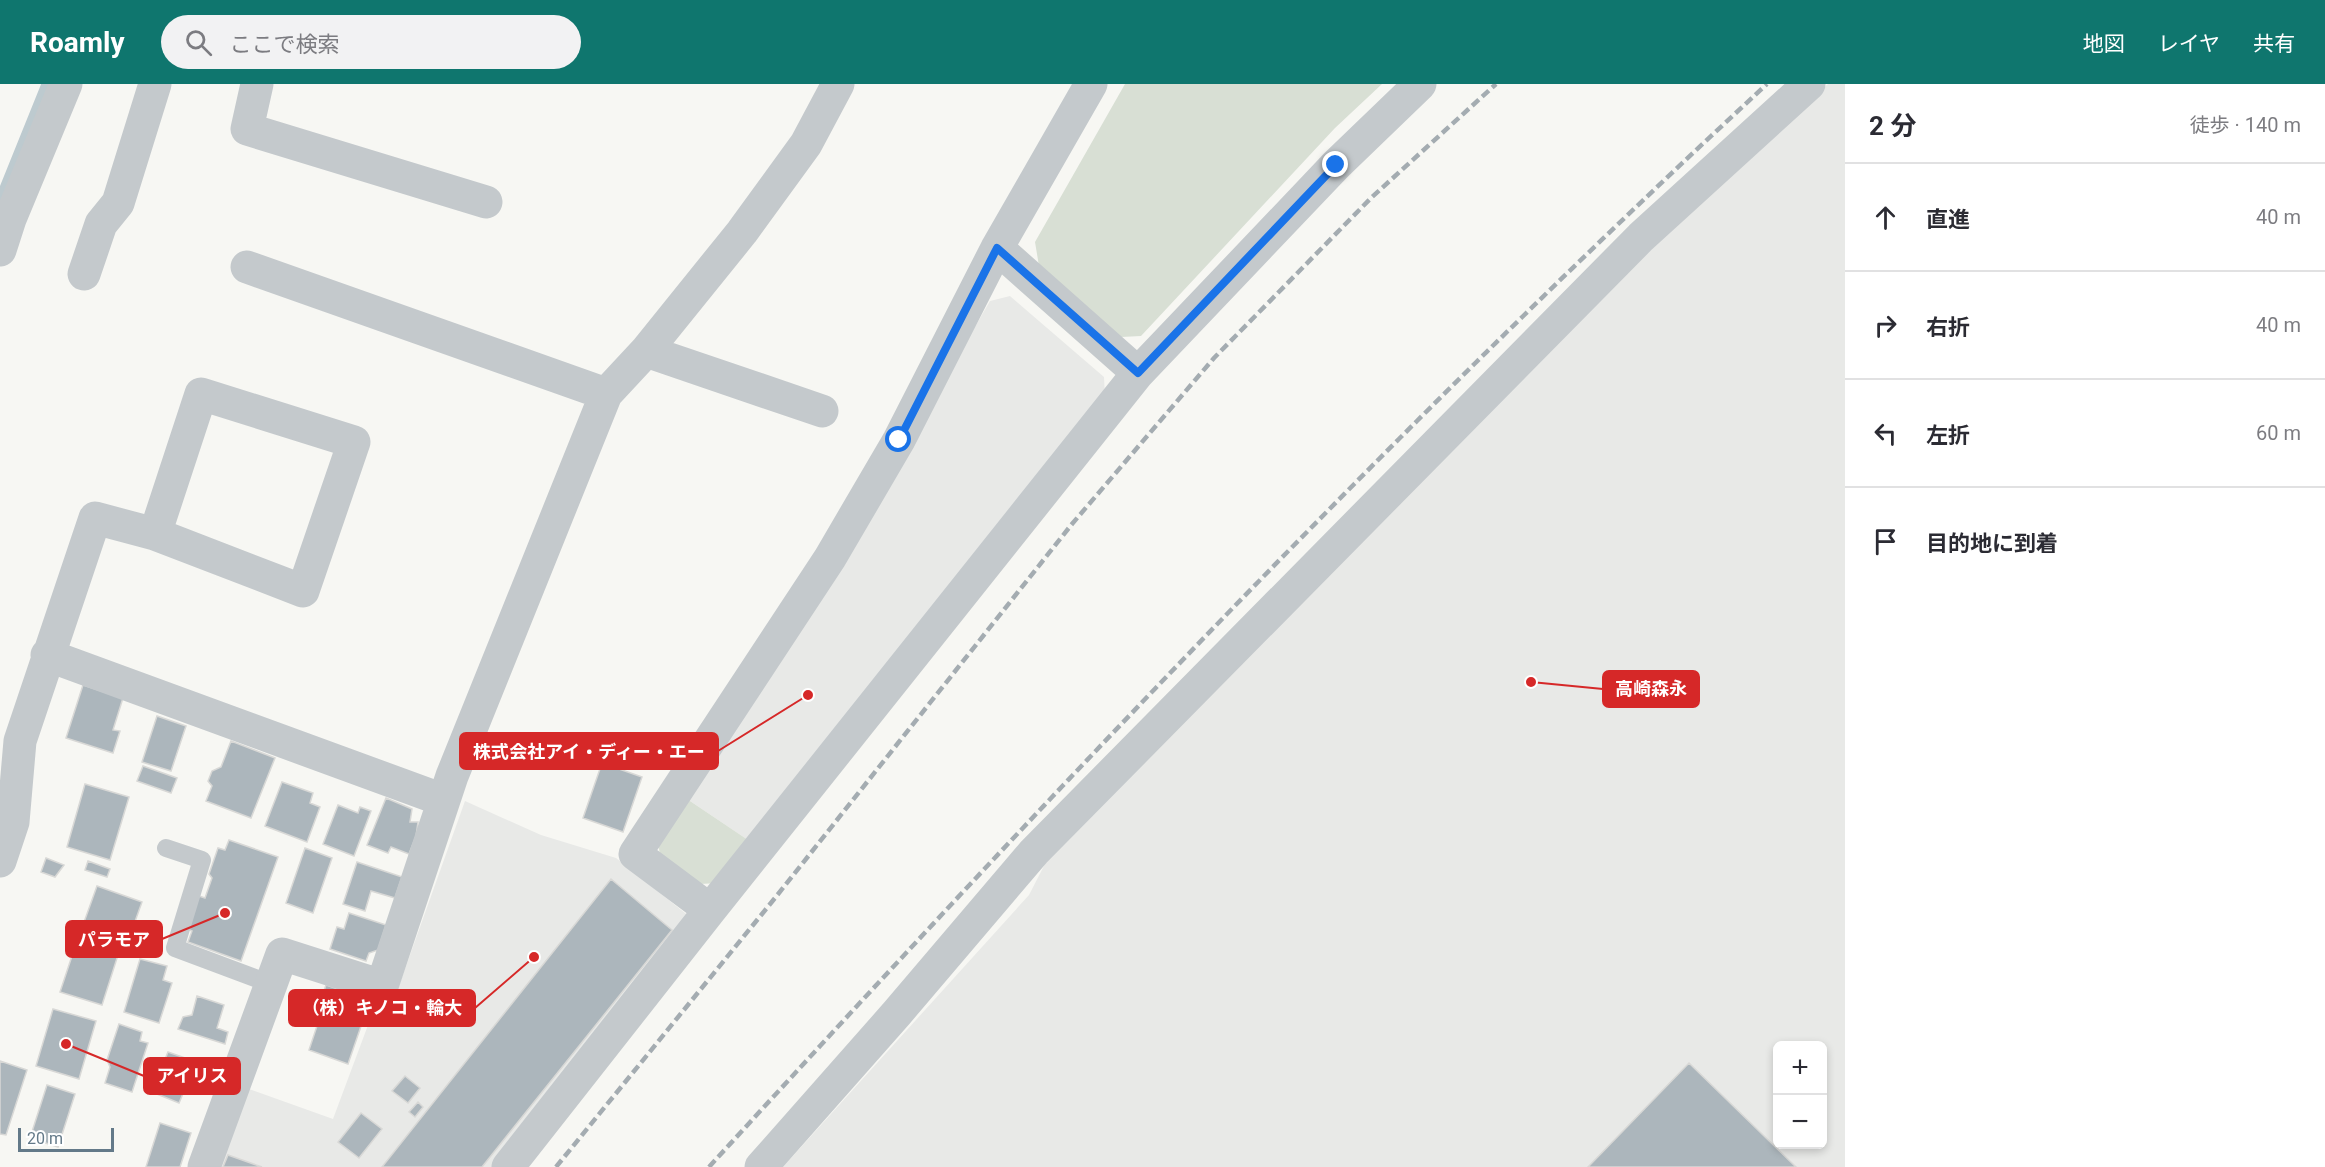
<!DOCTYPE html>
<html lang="ja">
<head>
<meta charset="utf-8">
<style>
  :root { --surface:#fff; --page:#f2f2f3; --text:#2b2b33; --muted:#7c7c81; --line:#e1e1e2; --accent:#0f766e }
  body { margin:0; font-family:Roboto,"Noto Sans JP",sans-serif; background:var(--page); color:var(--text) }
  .controls { position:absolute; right:18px; bottom:18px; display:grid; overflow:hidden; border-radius:9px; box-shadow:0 3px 9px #0003 }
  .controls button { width:54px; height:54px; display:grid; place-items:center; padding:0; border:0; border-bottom:2px solid var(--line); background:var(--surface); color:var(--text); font:30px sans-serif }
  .scale { position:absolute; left:18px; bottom:15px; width:96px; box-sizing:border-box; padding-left:6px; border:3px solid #637988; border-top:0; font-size:16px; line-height:21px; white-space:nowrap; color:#637988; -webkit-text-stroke:4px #fff; paint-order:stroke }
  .stop { position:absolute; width:18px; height:18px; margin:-14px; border:4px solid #1a73e8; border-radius:50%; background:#fff }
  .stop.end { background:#1a73e8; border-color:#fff; box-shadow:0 2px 6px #0008 }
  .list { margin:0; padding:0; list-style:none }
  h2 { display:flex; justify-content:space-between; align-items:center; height:78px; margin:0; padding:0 24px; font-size:26px }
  h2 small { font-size:20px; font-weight:400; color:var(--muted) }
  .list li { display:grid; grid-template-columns:39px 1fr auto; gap:18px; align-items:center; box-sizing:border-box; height:108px; padding:0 24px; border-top:2px solid var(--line) }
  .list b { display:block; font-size:22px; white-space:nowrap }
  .list em { font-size:20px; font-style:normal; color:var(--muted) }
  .icon { flex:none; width:33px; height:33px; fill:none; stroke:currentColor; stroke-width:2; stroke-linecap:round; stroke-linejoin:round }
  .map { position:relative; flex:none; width:1845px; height:1083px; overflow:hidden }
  header { display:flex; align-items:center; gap:36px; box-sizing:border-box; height:84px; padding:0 30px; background:var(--accent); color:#fff }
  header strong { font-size:28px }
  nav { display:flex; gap:33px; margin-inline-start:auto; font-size:21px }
  .search { width:420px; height:54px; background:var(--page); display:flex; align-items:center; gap:15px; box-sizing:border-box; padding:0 21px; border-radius:33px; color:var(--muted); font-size:22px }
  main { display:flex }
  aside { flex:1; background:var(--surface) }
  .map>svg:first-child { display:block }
</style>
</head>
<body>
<header>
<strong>Roamly</strong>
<div class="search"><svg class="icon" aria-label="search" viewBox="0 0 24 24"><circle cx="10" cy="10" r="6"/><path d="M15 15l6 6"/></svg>ここで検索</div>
<nav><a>地図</a><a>レイヤ</a><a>共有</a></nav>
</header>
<main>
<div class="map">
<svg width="1845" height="1083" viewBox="0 0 1845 1083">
  <rect width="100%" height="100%" fill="#f7f7f3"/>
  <!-- built -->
  <path fill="#e8e9e7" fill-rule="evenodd" d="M1828 0H1845V1083H783L1029 811 1047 776 1387 420 1742 74ZM1778 962H1822V1060H1778Z
    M1010 212 1104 293 1105 313 751 758 687 715 855 449 990 217Z
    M465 717 541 751 616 774 690 833 493 1083H218L249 1005 333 1035 377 917 395 913Z"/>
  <!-- green -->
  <path fill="#d8dfd4" d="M1125 0H1382L1335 44 1141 252 1121 253 1039 182 1035 158Z
    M687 715 751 758 719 799 700 800 660 771 657 753Z"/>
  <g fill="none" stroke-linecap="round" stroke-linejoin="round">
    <!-- stream -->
    <path stroke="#bdcacf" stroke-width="9" d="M0 114 46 0"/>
  </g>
  <!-- building -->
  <path fill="#acb6bc" stroke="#d8d8d6" stroke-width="1.5" d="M83 601 123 614 113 646 120 647 113 669 66 654Z
    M157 632 186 642 171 687 142 678Z
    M231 657 275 674 251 734 206 717 212 702 208 697 212 687 221 683Z
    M602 679 642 693 623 748 583 734Z
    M143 682 177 694 171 709 137 697Z
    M282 698 313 709 310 719 320 723 307 758 265 742Z
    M85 700 129 713 110 776 67 763Z
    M386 714 412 725 410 738H418L416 752 409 770 391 763 388 769 367 761Z
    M338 721 358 729 360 723 371 727 354 772 323 760Z
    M229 756 278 773 241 877 188 858 192 847 187 845 199 812 205 814 212 794 209 790 218 764 225 766Z
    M305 764 332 774 313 829 286 819Z
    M46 774 64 781 55 793 41 788Z
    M88 777 110 785 107 793 85 786Z
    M357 778 402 793 395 814 371 807 365 827 343 820Z
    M611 795 672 846 482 1083H382Z
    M97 802 142 818 128 857 83 841Z
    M349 829 386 841 378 866 369 869 366 877 330 865 337 843 344 845Z
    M77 857 118 871 102 921 60 908Z
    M140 875 167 882 163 896 172 899 159 939 124 928Z
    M326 901 370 916 348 980 309 966 320 933 316 929Z
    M197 912 224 921 217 944 228 948 225 960 178 945 183 933 192 931Z
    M53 925 96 937 79 995 36 982Z
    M119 940 142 948 140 957 148 959 132 1008 105 999 110 983 107 976Z
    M168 968 202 980 196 996 188 998 179 1019 157 1010 165 989 161 985Z
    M0 977 27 986 6 1051 0 1050Z
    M1689 979 1796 1083H1588Z
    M405 992 420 1004 408 1019 392 1007Z
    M47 1001 75 1010 58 1063 30 1054Z
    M418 1018 423 1023 415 1033 409 1028Z
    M361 1029 382 1045 359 1074 338 1058Z
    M160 1039 191 1049 180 1083H146Z
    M228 1071 262 1083H223Z"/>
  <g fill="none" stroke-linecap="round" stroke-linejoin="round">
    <!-- lane -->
    <path stroke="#c4c9cc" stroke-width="18" d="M166 764 202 776 175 864 271 900"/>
    <!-- street -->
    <path stroke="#c4c9cc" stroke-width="33" d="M257 0 247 45 486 118
      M997 164 1138 289
      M0 166 10 135 66 0
      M247 183 606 310
      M84 190 101 140 118 119 155 0
      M646 267 742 148 806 60 838 0
      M47 571 443 716
      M0 777 13 738 20 657 95 434 155 450 303 507 354 358 201 310 155 450
      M710 826 635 770 830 474 899 356 997 164 1091 0
      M204 1083 282 870 382 902 452 692 606 310 646 267 822 327
      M508 1083 710 826 1138 289 1336 81 1420 0
      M761 1083 897 929 1034 768 1641 153 1809 0"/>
    <!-- rail -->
    <path stroke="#a4acb1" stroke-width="4.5" stroke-dasharray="9 4.5" stroke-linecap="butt" d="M556 1083 775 814 1072 440 1214 274 1371 114 1496 0
      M709 1083C1050 710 1396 343 1767 0"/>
  </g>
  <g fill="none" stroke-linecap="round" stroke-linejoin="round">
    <!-- route -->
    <path stroke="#1a73e8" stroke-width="8" d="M899 356 997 164 1138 289 1336 81"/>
  </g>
  <!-- callouts -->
  <path fill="none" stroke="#d62828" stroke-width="2" d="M1531 598L1603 605M808 611L718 667M225 829L162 855M534 873L475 924M66 960L144 992"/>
  <g fill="#d62828" stroke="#fff" stroke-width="2">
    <circle cx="1531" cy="598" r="6"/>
    <circle cx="808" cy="611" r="6"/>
    <circle cx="225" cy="829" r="6"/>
    <circle cx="534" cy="873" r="6"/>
    <circle cx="66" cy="960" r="6"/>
  </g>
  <g fill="#d62828" stroke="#d62828" stroke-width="2">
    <rect x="1603" y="587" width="96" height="36" rx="6"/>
    <rect x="460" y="649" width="258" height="36" rx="6"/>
    <rect x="66" y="837" width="96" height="36" rx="6"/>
    <rect x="289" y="906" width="186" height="36" rx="6"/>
    <rect x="144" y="974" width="96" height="36" rx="6"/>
  </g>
  <g font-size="18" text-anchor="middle" font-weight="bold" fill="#fff">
    <text x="1651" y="611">高崎森永</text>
    <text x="589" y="674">株式会社アイ・ディー・エー</text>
    <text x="114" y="862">パラモア</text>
    <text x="382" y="930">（株）キノコ・輪大</text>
    <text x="192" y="998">アイリス</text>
  </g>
</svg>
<div class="controls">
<button>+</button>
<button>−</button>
</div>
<div class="scale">20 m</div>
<div class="stop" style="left:899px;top:356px"></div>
<div class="stop end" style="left:1336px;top:81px"></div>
</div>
<aside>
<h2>2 分<small>徒歩 · 140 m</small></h2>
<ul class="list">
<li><svg class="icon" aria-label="ahead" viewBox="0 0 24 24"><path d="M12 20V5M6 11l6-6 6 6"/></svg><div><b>直進</b></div><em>40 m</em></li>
<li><svg class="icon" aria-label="right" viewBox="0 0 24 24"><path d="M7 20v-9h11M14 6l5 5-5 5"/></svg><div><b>右折</b></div><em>40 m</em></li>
<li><svg class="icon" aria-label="left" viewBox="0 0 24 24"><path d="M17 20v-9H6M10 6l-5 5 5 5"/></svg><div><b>左折</b></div><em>60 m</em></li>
<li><svg class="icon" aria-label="arrive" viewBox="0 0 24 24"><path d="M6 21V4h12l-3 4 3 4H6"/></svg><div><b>目的地に到着</b></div></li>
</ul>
</aside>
</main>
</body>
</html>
